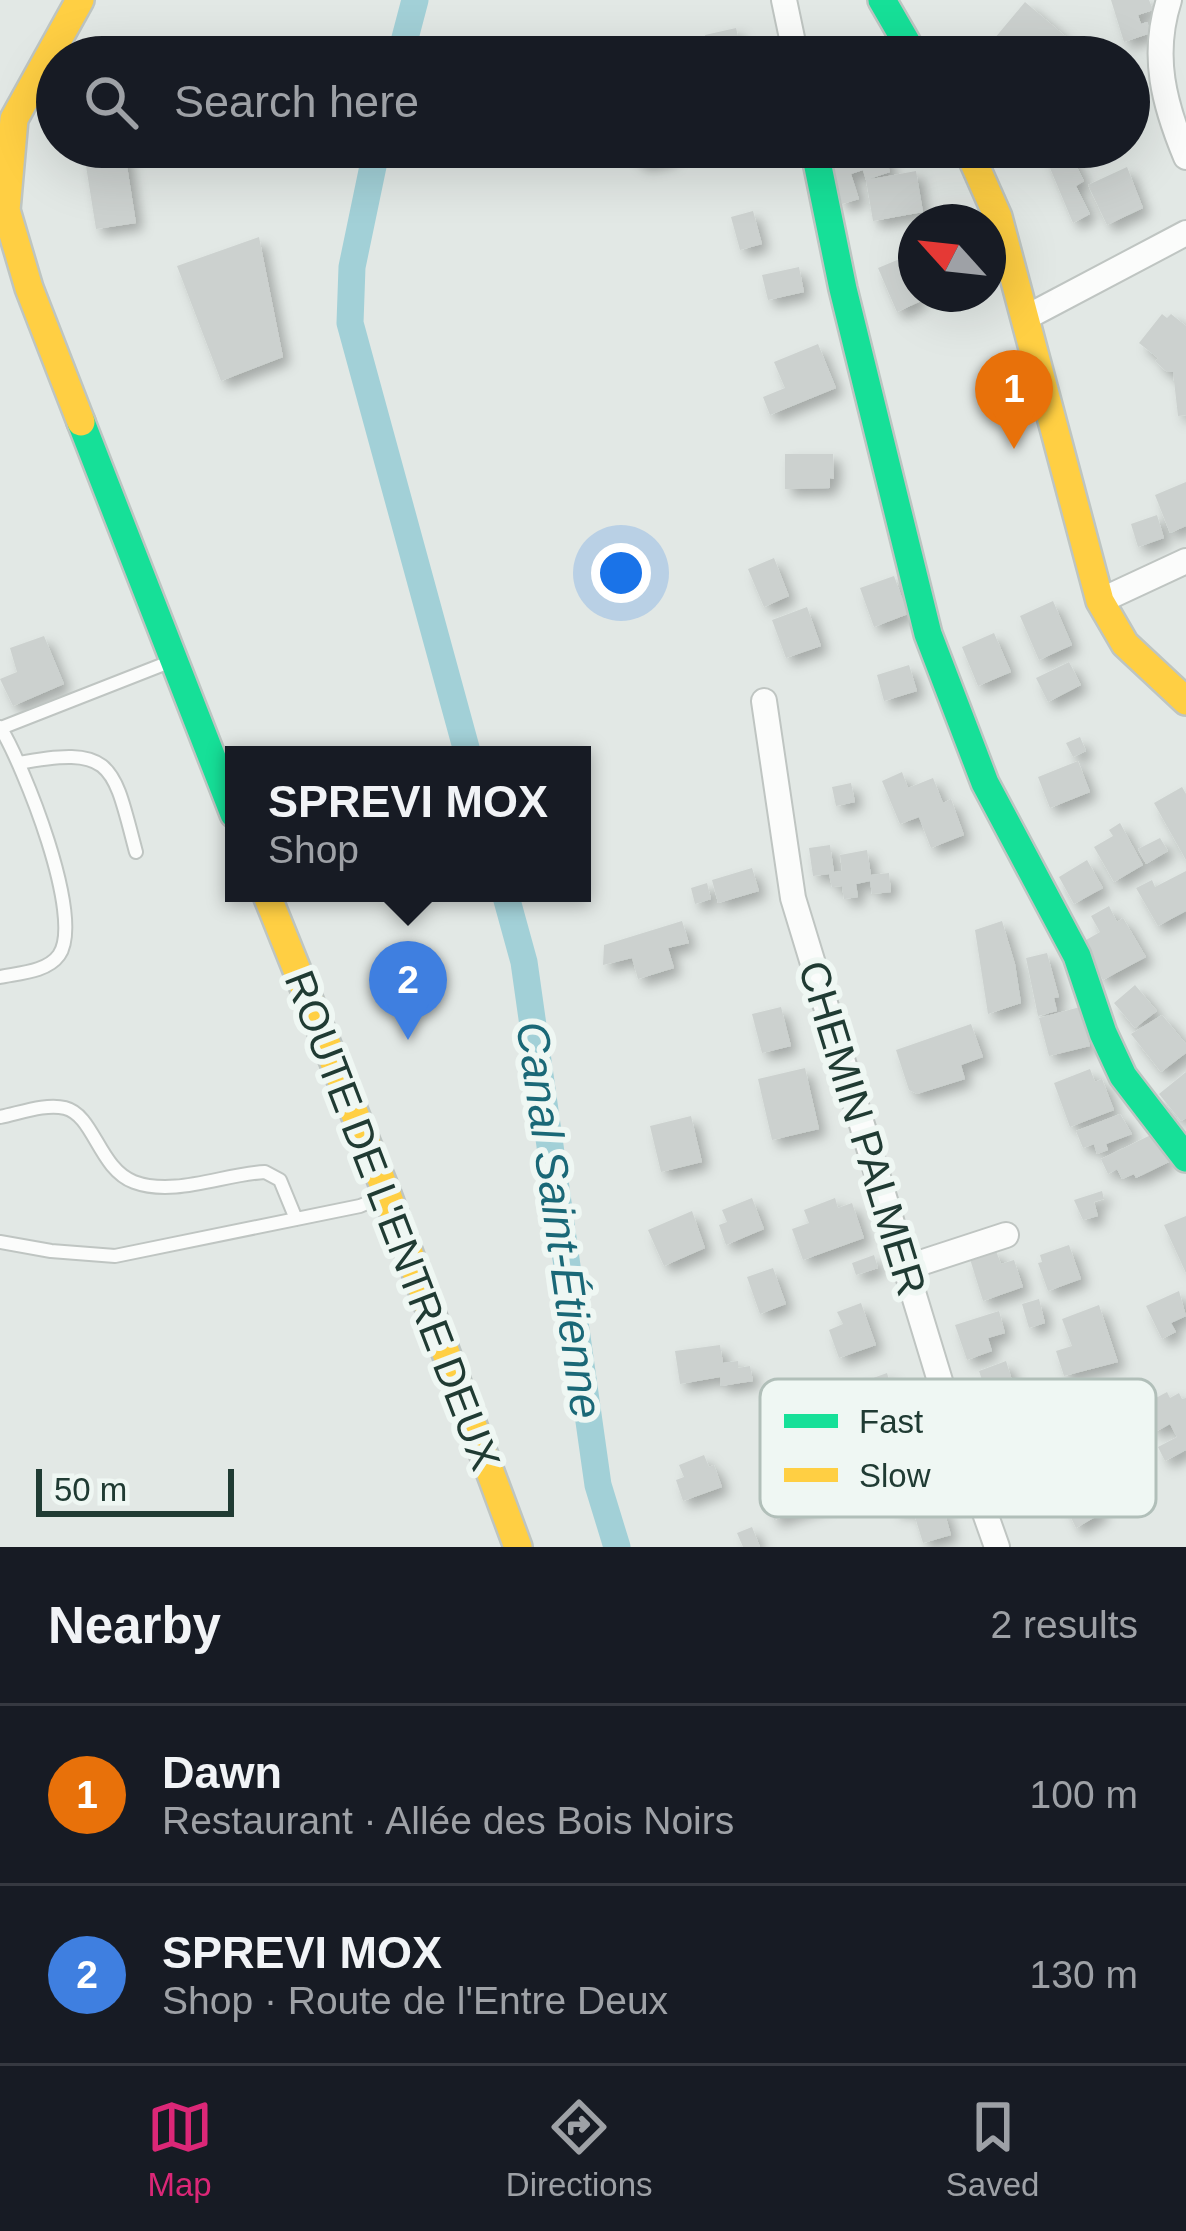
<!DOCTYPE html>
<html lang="en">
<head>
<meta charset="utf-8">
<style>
  :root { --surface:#171b24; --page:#20242c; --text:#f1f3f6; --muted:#9ea1a6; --line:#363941; --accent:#db2777 }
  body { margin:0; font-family:Helvetica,sans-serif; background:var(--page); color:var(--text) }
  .compass { position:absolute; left:898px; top:204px; width:108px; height:108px; border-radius:50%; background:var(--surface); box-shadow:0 12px 48px #0002; rotate:297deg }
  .scale { position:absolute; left:36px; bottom:30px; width:198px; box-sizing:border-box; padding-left:12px; border:6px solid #203b33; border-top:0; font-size:33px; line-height:42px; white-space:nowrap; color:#203b33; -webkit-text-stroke:9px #eff7f3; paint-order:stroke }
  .you { position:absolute; left:621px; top:573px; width:42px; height:42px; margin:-30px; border:9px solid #fff; border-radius:50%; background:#1a73e8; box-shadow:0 0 0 18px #1a73e833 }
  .badge { display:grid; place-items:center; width:78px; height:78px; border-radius:50%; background:var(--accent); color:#fff; font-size:39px; font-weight:700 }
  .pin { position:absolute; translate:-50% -99px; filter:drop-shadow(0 3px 6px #0008) }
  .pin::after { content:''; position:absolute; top:63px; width:42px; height:36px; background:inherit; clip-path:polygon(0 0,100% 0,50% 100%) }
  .popup { position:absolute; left:225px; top:746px; width:366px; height:156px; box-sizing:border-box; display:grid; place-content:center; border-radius:0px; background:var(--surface); filter:drop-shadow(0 3px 9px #0005); font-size:39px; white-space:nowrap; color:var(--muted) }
  .popup b { font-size:45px; color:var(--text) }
  .popup::after { content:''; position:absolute; left:50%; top:100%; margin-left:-24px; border:24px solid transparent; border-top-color:var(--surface) }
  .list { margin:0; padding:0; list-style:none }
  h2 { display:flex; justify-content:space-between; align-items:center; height:156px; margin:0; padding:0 48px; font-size:51px }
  h2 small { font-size:39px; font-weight:400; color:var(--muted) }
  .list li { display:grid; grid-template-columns:78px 1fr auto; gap:36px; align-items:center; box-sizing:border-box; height:180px; padding:0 48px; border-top:3px solid var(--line) }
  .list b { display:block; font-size:45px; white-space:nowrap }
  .list p { margin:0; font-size:39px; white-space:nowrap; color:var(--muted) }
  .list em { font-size:39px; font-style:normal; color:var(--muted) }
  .icon { flex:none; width:66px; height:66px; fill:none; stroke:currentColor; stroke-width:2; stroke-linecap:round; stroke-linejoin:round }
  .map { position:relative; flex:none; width:1186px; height:1547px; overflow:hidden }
  .search { position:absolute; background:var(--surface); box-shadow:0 12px 48px #0002; left:36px; right:36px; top:36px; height:132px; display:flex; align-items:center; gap:30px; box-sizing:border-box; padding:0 42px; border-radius:66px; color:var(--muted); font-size:45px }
  .sheet { height:516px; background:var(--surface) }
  nav { display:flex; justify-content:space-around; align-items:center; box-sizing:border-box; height:168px; border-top:3px solid var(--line); background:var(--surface); font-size:33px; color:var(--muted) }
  nav a { display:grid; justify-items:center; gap:6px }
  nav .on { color:var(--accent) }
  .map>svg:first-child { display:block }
</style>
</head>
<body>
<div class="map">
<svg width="1186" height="1547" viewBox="0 0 1186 1547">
  <defs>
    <filter id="shadow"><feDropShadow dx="7" dy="7" stdDeviation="6" flood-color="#0004"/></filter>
  </defs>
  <rect width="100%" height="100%" fill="#e2e8e5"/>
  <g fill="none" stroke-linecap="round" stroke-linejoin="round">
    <!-- canal -->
    <path stroke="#a2d0d7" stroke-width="27" d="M400 57 415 0
      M377 147 352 267 350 323 468 755
      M505 893 524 962 598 1485 617 1547"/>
  </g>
  <!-- building -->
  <path fill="#ccd1cf" filter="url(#shadow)" d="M1111 0H1149L1153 10 1138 15 1141 24 1147 22 1151 33 1124 42Z
    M1025 2 1090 57H1015L994 39Z
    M736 28 743 57H710L705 35Z
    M83 147H124L136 223 96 229Z
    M631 147H668L671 158 644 164 634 159Z
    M852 147H883L890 172 866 180 863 170 851 174 859 199 842 204 827 154Z
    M1067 147 1084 181 1076 186 1090 214 1073 223 1045 156Z
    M1127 167 1143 208 1107 225 1088 185Z
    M916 171 923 212 873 221 866 180Z
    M753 211 762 244 740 250 731 217Z
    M259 237 283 357 221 381 177 266Z
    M902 258 921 301 897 312 878 268Z
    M799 267 804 292 768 300 762 275Z
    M1162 314 1167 318 1171 314 1186 326V415L1178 416 1173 372H1167L1155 361 1158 358 1139 343Z
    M818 344 836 388 770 415 763 397 785 388 774 362Z
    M785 454H833L834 479 830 478V488L785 489Z
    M1186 482V526L1170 533 1155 495Z
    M1157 515 1164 538 1138 547 1131 524Z
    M774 558 789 596 764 607 748 569Z
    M894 576 908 614 874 627 860 588Z
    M1053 601 1072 645 1039 660 1020 616Z
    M807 607 821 646 786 658 772 620Z
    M994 633 1011 672 978 686 962 647Z
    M44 636 64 684 13 706 0 679 17 672 10 648Z
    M1069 662 1081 685 1048 702 1036 678Z
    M909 665 917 691 884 701 877 675Z
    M1080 737 1086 751 1073 757 1066 743Z
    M1078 761 1090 792 1050 808 1038 777Z
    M902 772 908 788 933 778 943 803 951 799 964 835 931 848 919 817 900 824 882 781Z
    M851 783 855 802 836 806 832 787Z
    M1182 787 1186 794V860L1154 803Z
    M1120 823 1143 865 1114 882 1094 847 1113 836 1109 830Z
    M1160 838 1168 851 1146 864 1138 849Z
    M830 845 834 872 842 871 840 855 867 850 871 875 889 873 891 892 872 894 870 881 856 884 858 897 844 899 842 886 832 887 829 874 813 876 809 848Z
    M1087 860 1103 888 1074 904 1059 877Z
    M752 868 759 891 718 903 712 880Z
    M1186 871V911L1158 926 1136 888 1152 880 1155 887Z
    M707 883 711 899 695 904 691 888Z
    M1109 906 1117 922 1123 918 1146 957 1103 980 1081 943 1100 932 1091 916Z
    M682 921 689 943 668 948 674 968 638 979 632 958 603 965 604 945Z
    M1002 921 1015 964 1021 1003 988 1014 975 930Z
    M1047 953 1059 997 1054 998 1057 1011 1038 1016 1026 958Z
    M1135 985 1157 1011 1135 1028 1114 1003Z
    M781 1007 791 1046 762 1053 752 1014Z
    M1080 1007 1090 1046 1049 1056 1039 1018Z
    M1162 1015 1186 1044V1053L1161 1072 1131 1034Z
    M971 1024 983 1057 961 1065 965 1079 917 1094 909 1090 896 1050Z
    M805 1068 819 1129 772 1140 758 1079Z
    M1090 1069 1095 1082 1102 1079 1114 1110 1070 1127 1054 1083Z
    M1186 1072V1118L1181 1121 1159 1094Z
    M1120 1114 1132 1134 1106 1144 1108 1150 1097 1154 1094 1144 1083 1148 1076 1131Z
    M691 1116 702 1162 661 1172 650 1126Z
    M1155 1133 1169 1162 1136 1178 1134 1174 1122 1179 1117 1169 1108 1174 1101 1159Z
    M1102 1191 1104 1199 1094 1202 1098 1216 1083 1220 1074 1200Z
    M752 1198 764 1229 726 1245 719 1225 727 1222 722 1210Z
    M835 1198 838 1208 852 1203 864 1238 803 1260 792 1229 809 1223 804 1210Z
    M692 1211 705 1248 664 1266 648 1230Z
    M1186 1216V1273L1164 1225Z
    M1069 1245 1081 1279 1048 1291 1038 1263 1042 1262 1040 1255Z
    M996 1251 1001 1264 1014 1260 1023 1287 983 1301 970 1259Z
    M874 1255 878 1268 856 1275 852 1263Z
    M773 1268 786 1304 760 1314 747 1277Z
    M1179 1291 1186 1316 1171 1323 1176 1332 1162 1339 1146 1306Z
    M1039 1299 1045 1323 1029 1328 1022 1304Z
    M861 1303 876 1345 839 1358 829 1330 843 1324 837 1312Z
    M1099 1305 1118 1362 1064 1376 1056 1351 1072 1346 1062 1319Z
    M999 1311 1005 1333 988 1338 992 1351 967 1360 955 1325Z
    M720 1345 723 1363 738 1361V1368L750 1366 753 1381 721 1386 720 1377 680 1384 675 1351Z
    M1006 1361 1017 1396 1002 1401 999 1390 987 1395 979 1371Z
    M887 1373 891 1387 849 1404 843 1389Z
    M1088 1390 1097 1421 1089 1424 1094 1439 1069 1446 1064 1432 1054 1436 1045 1403Z
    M1167 1392 1170 1398 1179 1393 1182 1399 1186 1398V1450L1165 1461 1158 1447 1177 1437 1170 1424 1155 1432 1141 1406Z
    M898 1405 901 1416 886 1422 892 1437 864 1446 858 1431 872 1426 867 1415Z
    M848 1438 852 1450 823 1460 819 1448Z
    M934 1449 941 1472 887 1488 883 1460 898 1455 900 1459Z
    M704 1455 709 1467 714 1465 722 1487 683 1501 676 1480 684 1477 679 1465Z
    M1090 1462 1096 1474 1106 1469 1110 1479 1106 1481 1111 1493 1096 1499 1102 1513 1076 1528 1057 1488 1076 1480 1072 1471Z
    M813 1478 822 1504 774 1520 765 1494Z
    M957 1479 965 1495 946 1502 940 1486Z
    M923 1492 928 1512 943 1507 951 1535 923 1543 912 1507 896 1512 893 1501Z
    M752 1527 760 1547H743L737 1533Z"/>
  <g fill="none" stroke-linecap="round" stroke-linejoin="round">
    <!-- lane casing -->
    <g stroke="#bfc5c2" stroke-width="16">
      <path id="lane" d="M0 727C23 764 85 918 59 955 47 972 19 973 0 977
        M1 728 172 661
        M19 763C114 745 113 765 136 852
        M0 1117C20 1113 46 1103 65 1108 94 1115 99 1169 134 1182 174 1197 224 1174 265 1172L280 1180 296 1219
        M0 1242 51 1251 115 1256 360 1206 386 1195"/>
    </g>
    <!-- street casing -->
    <g stroke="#bfc5c2" stroke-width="28">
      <path id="street" d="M784 0 796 57
        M1169 0C1151 56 1164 104 1186 157
        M1027 317 1186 233
        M1100 601 1186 561
        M764 701 793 898 951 1417 997 1547
        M905 1268 1006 1235"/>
    </g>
    <!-- fast casing -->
    <g stroke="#bec5c2" stroke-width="32">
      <path id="fast" d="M882 0 915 57
        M814 147 843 289 928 634 985 783 1077 956 1103 1033 1123 1076 1186 1158
        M81 422 234 814"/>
    </g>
    <!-- slow casing -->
    <g stroke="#bec5c2" stroke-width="32">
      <path id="slow" d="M80 0 14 119 6 210 29 288 81 422
        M967 147 998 217 1100 601 1125 644 1186 701
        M266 893 387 1194 518 1547"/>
    </g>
    <!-- lane -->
    <use href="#lane" stroke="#fbfcfb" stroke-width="12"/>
    <!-- street -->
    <use href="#street" stroke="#fbfcfb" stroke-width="24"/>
    <!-- fast -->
    <use href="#fast" stroke="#16e098" stroke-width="27"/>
    <!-- slow -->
    <use href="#slow" stroke="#ffcf43" stroke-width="27"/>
  </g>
  <g text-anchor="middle" stroke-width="12" stroke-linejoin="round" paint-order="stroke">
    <!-- street labels -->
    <g font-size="42" fill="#203b33" stroke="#eff7f3">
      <text transform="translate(863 1128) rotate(73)" y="15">CHEMIN PALMER</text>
      <text transform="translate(393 1220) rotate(69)" y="15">ROUTE DE L'ENTRE DEUX</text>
    </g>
    <!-- water labels -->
    <g font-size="45" font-style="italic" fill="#1a6877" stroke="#eff7f3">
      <text transform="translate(560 1220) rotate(82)" y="16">Canal Saint-Étienne</text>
    </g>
  </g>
  <!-- legend -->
  <rect x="760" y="1379" width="396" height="138" rx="18" fill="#eff7f3" stroke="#b1bfb9" stroke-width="3"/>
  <rect x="784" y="1414" width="54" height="14" fill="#16e098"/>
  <rect x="784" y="1468" width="54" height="14" fill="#ffcf43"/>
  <g font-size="33" fill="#203b33">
    <text x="859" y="1433">Fast</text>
    <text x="859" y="1487">Slow</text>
  </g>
</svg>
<svg class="compass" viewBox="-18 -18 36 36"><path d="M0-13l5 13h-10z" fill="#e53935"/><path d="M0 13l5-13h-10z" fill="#9ea1a6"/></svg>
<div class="scale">50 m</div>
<div class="you"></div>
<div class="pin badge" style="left:1014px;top:449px;background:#e8710a">1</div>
<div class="pin badge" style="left:408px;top:1040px;background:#3f7fe0">2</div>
<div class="popup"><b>SPREVI MOX</b>Shop</div>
<div class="search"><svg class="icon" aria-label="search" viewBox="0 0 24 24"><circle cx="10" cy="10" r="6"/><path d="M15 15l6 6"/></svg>Search here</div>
</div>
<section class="sheet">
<h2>Nearby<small>2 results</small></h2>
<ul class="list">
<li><span class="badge" style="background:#e8710a">1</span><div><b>Dawn</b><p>Restaurant · Allée des Bois Noirs</p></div><em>100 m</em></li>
<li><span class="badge" style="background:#3f7fe0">2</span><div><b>SPREVI MOX</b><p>Shop · Route de l'Entre Deux</p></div><em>130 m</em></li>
</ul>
</section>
<nav>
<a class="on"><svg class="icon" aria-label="map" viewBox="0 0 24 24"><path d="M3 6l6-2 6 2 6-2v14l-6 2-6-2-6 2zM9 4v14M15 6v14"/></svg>Map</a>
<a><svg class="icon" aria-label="directions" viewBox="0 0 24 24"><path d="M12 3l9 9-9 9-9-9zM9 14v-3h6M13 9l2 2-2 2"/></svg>Directions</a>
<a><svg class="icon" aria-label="saved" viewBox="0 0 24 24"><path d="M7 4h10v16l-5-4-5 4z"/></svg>Saved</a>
</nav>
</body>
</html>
